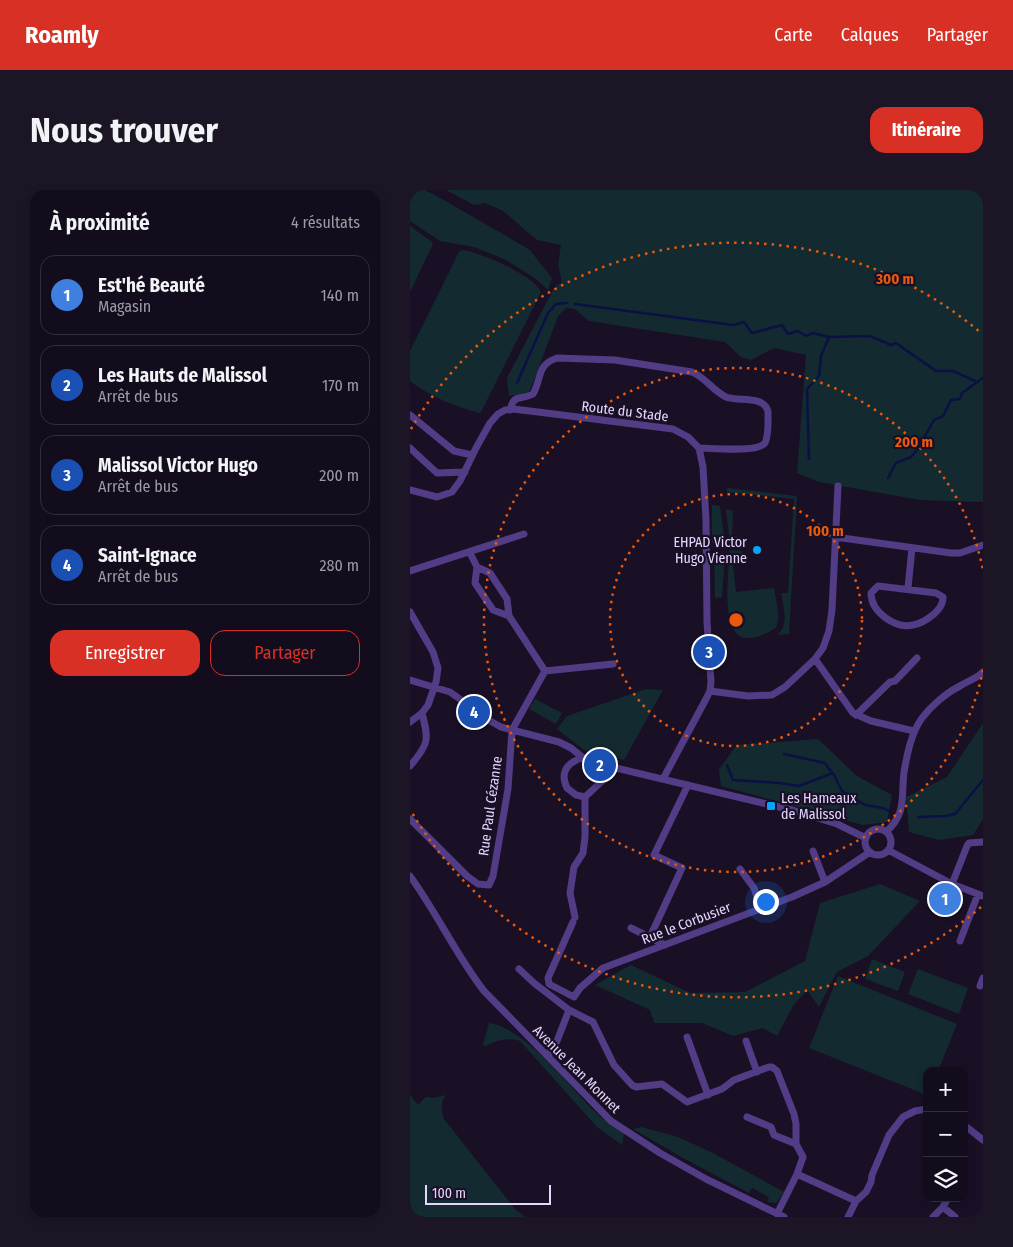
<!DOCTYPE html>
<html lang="fr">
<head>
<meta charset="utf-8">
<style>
  :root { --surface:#130c1c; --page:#1c1525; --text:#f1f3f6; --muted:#9d9ba3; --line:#322c3b; --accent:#d93025 }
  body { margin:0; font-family:"Fira Sans Condensed",sans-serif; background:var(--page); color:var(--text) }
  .controls { position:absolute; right:15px; bottom:15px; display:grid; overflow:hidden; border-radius:10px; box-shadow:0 2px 8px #0003 }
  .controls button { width:45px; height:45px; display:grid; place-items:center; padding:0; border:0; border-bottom:1px solid var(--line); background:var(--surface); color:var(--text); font:25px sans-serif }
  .scale { position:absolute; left:15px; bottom:12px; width:126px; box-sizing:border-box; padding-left:5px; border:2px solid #e5d6fe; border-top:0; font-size:14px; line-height:18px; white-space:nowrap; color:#e5d6fe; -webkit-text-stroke:4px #191026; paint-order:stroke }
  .you { position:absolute; left:355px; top:711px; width:18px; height:18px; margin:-12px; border:4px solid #fff; border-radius:50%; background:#1a73e8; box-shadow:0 0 0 8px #1a73e833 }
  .badge { display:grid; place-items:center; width:32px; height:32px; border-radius:50%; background:var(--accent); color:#fff; font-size:16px; font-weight:700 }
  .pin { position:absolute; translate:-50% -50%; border:2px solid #fff; box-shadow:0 1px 5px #0006 }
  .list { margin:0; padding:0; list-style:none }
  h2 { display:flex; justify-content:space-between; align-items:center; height:65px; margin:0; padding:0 20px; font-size:21px }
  h2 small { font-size:16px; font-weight:400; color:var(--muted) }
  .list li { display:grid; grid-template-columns:32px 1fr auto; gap:15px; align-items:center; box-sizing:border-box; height:80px; margin:0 10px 10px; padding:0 10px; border:1px solid var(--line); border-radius:15px }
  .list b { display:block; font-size:19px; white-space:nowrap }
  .list p { margin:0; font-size:16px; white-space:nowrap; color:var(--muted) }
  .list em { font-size:16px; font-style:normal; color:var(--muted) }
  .actions { display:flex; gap:10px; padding:15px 20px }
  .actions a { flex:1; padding:11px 0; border:1px solid var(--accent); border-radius:15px; text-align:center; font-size:18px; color:var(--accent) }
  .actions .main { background:var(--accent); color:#fff }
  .icon { flex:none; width:28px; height:28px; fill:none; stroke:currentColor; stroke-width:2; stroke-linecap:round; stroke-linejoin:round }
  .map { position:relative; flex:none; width:573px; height:1027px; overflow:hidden; border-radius:15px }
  header { display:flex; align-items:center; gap:30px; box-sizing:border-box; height:70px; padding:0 25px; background:var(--accent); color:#fff }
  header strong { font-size:24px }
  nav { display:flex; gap:28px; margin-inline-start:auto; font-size:18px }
  .intro { display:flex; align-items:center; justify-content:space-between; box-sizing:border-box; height:120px; padding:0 30px }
  h1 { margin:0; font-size:35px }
  .button { padding:12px 22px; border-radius:15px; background:var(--accent); color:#fff; font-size:18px; font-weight:700 }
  main { display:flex; gap:30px; padding:0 30px }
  aside { flex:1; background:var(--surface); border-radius:15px; box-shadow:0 2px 8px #0003 }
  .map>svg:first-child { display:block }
</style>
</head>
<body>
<header>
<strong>Roamly</strong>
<nav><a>Carte</a><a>Calques</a><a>Partager</a></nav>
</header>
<div class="intro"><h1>Nous trouver</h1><a class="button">Itinéraire</a></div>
<main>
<aside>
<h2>À proximité<small>4 résultats</small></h2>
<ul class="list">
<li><span class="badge" style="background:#3f7fe0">1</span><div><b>Est'hé Beauté</b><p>Magasin</p></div><em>140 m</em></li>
<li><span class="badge" style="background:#1a4fb4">2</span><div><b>Les Hauts de Malissol</b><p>Arrêt de bus</p></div><em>170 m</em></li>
<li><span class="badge" style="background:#1a4fb4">3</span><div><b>Malissol Victor Hugo</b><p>Arrêt de bus</p></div><em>200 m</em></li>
<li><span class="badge" style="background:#1a4fb4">4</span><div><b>Saint-Ignace</b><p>Arrêt de bus</p></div><em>280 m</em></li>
</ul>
<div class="actions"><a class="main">Enregistrer</a><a>Partager</a></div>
</aside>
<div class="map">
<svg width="573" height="1027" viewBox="0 0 573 1027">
  <rect width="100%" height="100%" fill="#191026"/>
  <!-- green -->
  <path fill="#132a30" d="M0 0H15L34 10 120 60 142 88 138 100 126 89 96 70 64 57 30 51 0 31Z
    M36 0H573V312L510 310 409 292 387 283 396 165 364 158 341 170 331 167 315 152 179 131 165 119 156 118 148 126 121 198 118 203 99 206 97 188 144 98 152 92 148 75 151 55 127 50 93 21 75 13 64 15Z
    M0 36 22 52 23 54 0 102Z
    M52 60C70 62 125 86 131 102L71 222 69 223C44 216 21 207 0 191V161L49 62Z
    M317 298 386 306 387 307 379 444 367 445C380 435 373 417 371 403H378L384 309 317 302Z
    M302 315 310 316 315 353H302Z
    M316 319 323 321 322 346 332 347V350L325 354 320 353Z
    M320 360 332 361 333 364 322 366 326 402 364 398C366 412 371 425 366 438 357 443 346 449 336 448 309 446 319 378 320 360Z
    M304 363 315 364 312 407 305 408Z
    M236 499 253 500 214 570 183 563 174 560 147 539 157 526Z
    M125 509 152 523 146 534 119 519Z
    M573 533V629L563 645 529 650 499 642 496 607 537 587Z
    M408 549 447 586 482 605 477 632 453 635 311 596 309 579 327 555Z
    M470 694 510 711 458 766 427 782 409 817 397 800 383 816 367 846 353 838 323 846 292 833H244L240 820 185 795 221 775 280 803 335 802 395 771 410 713Z
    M462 769 495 782 488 801 455 789Z
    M508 779 558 798 549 824 498 804Z
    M428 786 547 834 528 881H517V905L399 858Z
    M79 833C113 837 158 894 181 918 191 928 203 936 214 944L212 955 187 937 110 851C100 847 84 850 75 857L73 854Z
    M0 905 8 915 16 907 23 908 36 905C30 913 31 920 34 929L105 1019 115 1027H0Z
    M231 937 268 947 301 962 374 1002 366 1013 357 1012 359 1007 342 998 339 1003 273 968 223 939Z"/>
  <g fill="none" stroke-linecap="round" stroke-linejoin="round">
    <!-- stream -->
    <path stroke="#0b1144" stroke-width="2.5" d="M165 114 323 135 334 132 342 143 372 135 378 144 387 141 397 146 403 143 419 147 460 146 481 155 486 153 526 181H543L567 192
      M107 193 138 123 146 114 157 113
      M399 269 397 199 409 186 411 166 419 147
      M478 288 486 273 501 267 507 260 524 230 533 226 541 210 550 209 552 203 573 188
      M374 564 415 573 422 583
      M317 575 323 590 370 593 389 596 423 583 432 601 455 615 473 618 481 622
      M508 627 536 626 545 624 573 590"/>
    <!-- street -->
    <path stroke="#513c85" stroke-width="7" d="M100 220C104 203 110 211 123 204 132 189 126 175 147 168L205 170 282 182C295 187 303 201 316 207 329 212 353 205 358 221 358 230 359 245 355 253 348 263 302 258 289 258
      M0 225 44 261 62 265
      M0 258 27 283 55 282
      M0 300 27 307 42 302 50 291 66 258 80 233 88 224 95 220 103 219 128 222 263 239 278 247 289 258 293 277 296 330 297 432 301 492 300 501 296 509 253 589
      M425 347 541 363H550L573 355
      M60 363 67 377 65 393 83 420 99 426
      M0 381 114 344
      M468 396 526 403 533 407C533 415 529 419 524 424 518 429 511 434 503 435 485 439 461 422 461 403Z
      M498 398 502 358
      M0 422 23 462 28 478 26 492 18 515 12 523 0 532
      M405 469 443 523 461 531 504 541
      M135 481 203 474
      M0 490 40 502 54 512 64 522 91 537 149 552 161 558 177 571 382 620 427 634 456 648
      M300 501 338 506 362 505 375 497 405 469 413 458 419 441 422 420 428 296
      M446 525 480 492 485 491 507 468
      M172 568C156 573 150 583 157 598L166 605 175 607 206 578
      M0 576C19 554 19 550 12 523
      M0 629 57 686 68 694 79 695 83 686 98 599 102 540 135 481 99 426 97 409 80 383 67 377
      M455 652a13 13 0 1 1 26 0a13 13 0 1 1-26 0Z
      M476 642C497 623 491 607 494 582 497 565 501 543 512 528 521 516 536 503 550 496 558 491 566 489 573 482
      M478 660 542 694 573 706
      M403 661 415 692
      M330 679 344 698 351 718
      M0 686C27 723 46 765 74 801L201 931 250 963 296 989 374 1027
      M542 694 557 656 559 653 573 652
      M165 727 160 703 164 677 173 663 175 647V607
      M163 732 138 788 139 794 164 807 170 798 193 778 382 707 415 692 460 662
      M221 738 255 755
      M240 747 272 678 244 665 278 595
      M550 751 568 704
      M109 779 124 793 159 820 183 832 204 875 222 895 226 897 252 894 277 912 312 899 324 890 359 877H362L367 881 384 924 386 934V954L393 967 387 984 367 1024
      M570 796 573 788
      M277 847 298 905
      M336 851 347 882
      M138 866 147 851 159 820
      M337 927 361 937 364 945 386 954
      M554 935 573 950
      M387 984 446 1011
      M533 1017 545 1027
      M438 1027 446 1011 456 1002 461 992 462 985 479 945 493 927 505 921 517 919
      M523 1027 533 1017 538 1008"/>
  </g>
  <!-- distance rings -->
  <g fill="none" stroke="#e8590c" stroke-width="2.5" stroke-dasharray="2.5 5">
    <circle cx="326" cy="430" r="126"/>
    <path d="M573 480A252 252 0 1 1 573 380"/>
    <path d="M571 717A377 377 0 0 1 1 621M1 239A377 377 0 0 1 571 143"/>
  </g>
  <!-- markers -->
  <g fill="#05a4fb" stroke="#191026" stroke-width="2">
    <circle cx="347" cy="360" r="5"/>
    <rect x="356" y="611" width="10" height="10" rx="2.5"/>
  </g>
  <g text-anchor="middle" stroke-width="4.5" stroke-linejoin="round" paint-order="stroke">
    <!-- street labels -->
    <g font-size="14" fill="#e5d6fe" stroke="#191026">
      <text transform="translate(215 221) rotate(7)" y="5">Route du Stade</text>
      <text transform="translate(80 616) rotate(-82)" y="5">Rue Paul Cézanne</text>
      <text transform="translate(276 733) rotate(-21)" y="5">Rue le Corbusier</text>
      <text transform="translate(167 879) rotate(45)" y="5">Avenue Jean Monnet</text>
    </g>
    <!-- poi labels -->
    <g font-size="14" fill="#e5d6fe" stroke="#191026" text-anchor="end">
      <text x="337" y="357">EHPAD Victor<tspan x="337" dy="16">Hugo Vienne</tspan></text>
      <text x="371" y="613" text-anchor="start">Les Hameaux<tspan x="371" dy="16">de Malissol</tspan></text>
    </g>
  </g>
  <circle cx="326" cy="430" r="8" fill="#e8590c" stroke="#191026" stroke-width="2.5"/>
  <g font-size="15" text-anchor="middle" font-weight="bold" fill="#e8590c" stroke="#191026" stroke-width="4.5" stroke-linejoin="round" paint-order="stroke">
    <text x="485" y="94">300 m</text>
    <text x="504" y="257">200 m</text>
    <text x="415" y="346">100 m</text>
  </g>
</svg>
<div class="controls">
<button>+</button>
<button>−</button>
<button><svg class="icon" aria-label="layers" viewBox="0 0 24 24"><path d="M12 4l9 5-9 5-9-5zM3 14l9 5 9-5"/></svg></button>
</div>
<div class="scale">100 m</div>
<div class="you"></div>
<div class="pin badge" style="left:535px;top:709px;background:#3f7fe0">1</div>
<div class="pin badge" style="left:190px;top:575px;background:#1a4fb4">2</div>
<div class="pin badge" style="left:299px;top:462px;background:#1a4fb4">3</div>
<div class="pin badge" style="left:64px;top:522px;background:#1a4fb4">4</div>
</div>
</main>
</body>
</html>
